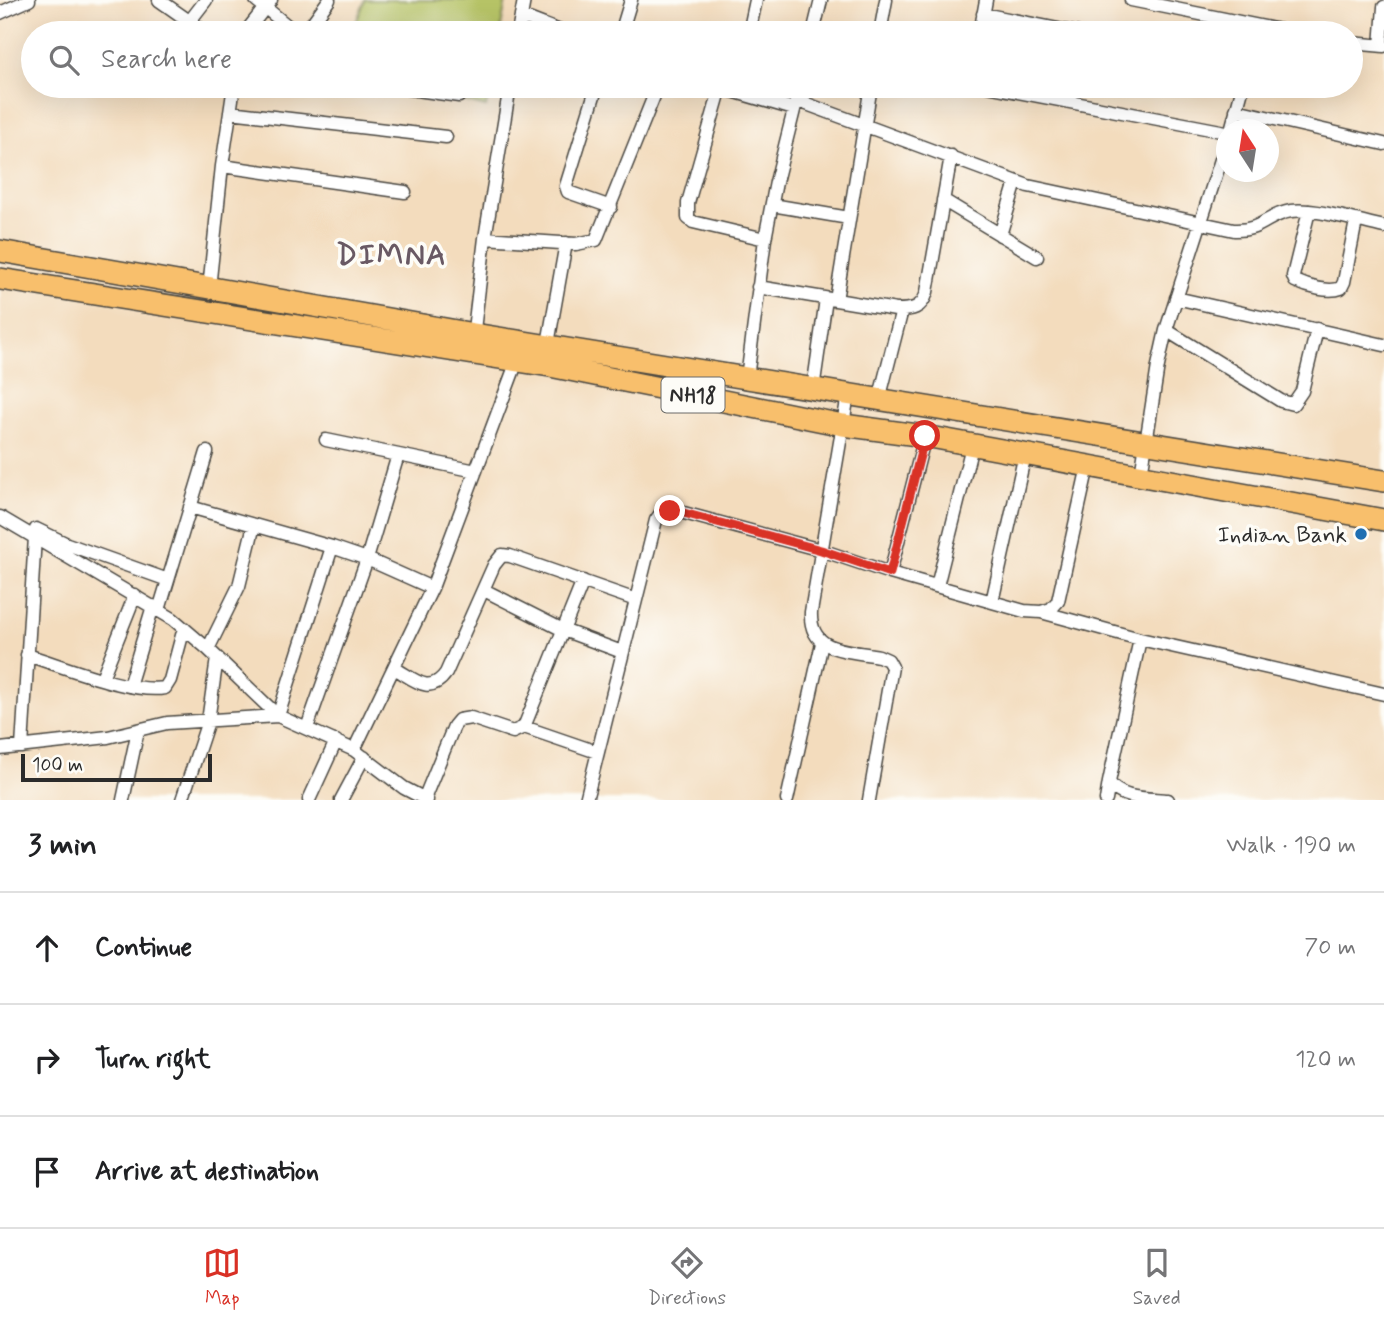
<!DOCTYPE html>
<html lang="en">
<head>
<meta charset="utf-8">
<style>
  :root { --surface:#fff; --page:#f2f2f2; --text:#202124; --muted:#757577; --line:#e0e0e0; --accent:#d93025 }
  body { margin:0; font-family:Mynerve,sans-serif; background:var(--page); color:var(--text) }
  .compass { position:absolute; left:1216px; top:119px; width:63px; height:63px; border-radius:50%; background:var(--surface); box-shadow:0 7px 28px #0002; rotate:348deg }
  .scale { position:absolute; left:21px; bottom:18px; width:191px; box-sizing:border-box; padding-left:7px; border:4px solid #2b2b2b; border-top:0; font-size:19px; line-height:24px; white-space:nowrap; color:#2b2b2b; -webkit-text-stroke:5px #fdfcf7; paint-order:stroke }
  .stop { position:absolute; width:21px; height:21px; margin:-16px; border:5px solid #d93025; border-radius:50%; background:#fff }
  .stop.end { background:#d93025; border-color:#fff; box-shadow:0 2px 7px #0008 }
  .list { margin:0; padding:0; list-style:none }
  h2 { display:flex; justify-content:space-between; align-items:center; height:91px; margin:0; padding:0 28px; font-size:30px }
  h2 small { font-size:23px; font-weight:400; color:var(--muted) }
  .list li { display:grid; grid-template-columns:46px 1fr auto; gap:21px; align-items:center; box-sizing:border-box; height:112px; padding:0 28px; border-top:2px solid var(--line) }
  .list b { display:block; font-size:26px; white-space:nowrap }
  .list em { font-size:23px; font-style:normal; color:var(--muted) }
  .icon { flex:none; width:38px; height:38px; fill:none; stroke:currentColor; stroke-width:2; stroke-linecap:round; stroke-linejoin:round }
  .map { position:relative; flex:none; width:1384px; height:800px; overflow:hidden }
  .search { position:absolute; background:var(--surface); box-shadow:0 7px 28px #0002; left:21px; right:21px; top:21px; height:77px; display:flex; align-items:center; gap:18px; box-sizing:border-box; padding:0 24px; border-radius:38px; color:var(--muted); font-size:26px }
  .sheet { height:427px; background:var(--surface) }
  nav { display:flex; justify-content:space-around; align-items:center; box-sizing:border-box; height:98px; border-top:2px solid var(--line); background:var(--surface); font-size:19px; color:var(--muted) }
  nav a { display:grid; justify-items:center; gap:4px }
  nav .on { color:var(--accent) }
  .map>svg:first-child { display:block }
</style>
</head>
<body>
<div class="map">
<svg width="1384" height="800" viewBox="0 0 1384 800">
  <rect width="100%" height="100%" fill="#fdfcf7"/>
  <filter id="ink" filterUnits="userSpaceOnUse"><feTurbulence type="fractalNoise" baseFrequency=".0143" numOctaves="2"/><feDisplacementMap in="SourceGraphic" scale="14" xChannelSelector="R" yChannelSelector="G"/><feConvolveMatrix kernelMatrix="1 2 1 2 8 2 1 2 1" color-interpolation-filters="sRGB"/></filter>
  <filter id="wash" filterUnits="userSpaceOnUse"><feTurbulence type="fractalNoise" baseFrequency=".00686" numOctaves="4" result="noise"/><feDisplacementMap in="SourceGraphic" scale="28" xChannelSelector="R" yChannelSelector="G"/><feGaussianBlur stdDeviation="1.57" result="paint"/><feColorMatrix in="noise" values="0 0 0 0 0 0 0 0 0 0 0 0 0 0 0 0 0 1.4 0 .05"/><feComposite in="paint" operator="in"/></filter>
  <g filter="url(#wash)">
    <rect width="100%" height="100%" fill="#f3dcbd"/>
    <!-- green -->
    <path fill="#b6c366" stroke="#707748" stroke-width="2" d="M365 0H506L500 33H352Z
      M408 86H490L486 107Z"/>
  </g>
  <g filter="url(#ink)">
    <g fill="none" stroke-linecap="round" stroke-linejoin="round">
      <!-- minor casing -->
      <g stroke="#494641" stroke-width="15">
        <path id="minor" d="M159 0 206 33
          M256 0 296 33
          M1131 0 1294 33
          M0 13 29 0
          M983 14 1078 33
          M521 16 565 33
          M189 22 206 0
          M245 33 271 0
          M305 33 329 0
          M518 33 524 0
          M621 33 631 0
          M749 33 756 0
          M813 33 821 0
          M880 33 886 0
          M980 33 986 0
          M1351 43 1384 46
          M1381 46 1384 7
          M389 86 459 96
          M597 86 566 186 568 192 611 207
          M715 86 794 109
          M987 86 1226 132
          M721 87 688 203V218L693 222 765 239
          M796 100 1028 186 1234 230C1263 231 1266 215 1291 211 1317 208 1357 221 1384 227
          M1236 110 1384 144
          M230 112 446 137
          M1231 130 1243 86
          M222 166 405 192
          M943 200 1037 257
          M772 205 849 218
          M1309 211 1293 276 1295 281C1308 287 1329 293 1341 288L1344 282 1356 221
          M1000 235 1016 182
          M485 238 576 244 596 240 658 86
          M758 287 896 310C912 310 922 309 927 292L951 156
          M209 288 222 166 234 86
          M1176 298 1384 345
          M836 300 871 86
          M1166 330 1281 401 1293 404 1302 391 1317 329
          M473 338 485 238 510 86
          M548 344 566 243
          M747 378 765 239 776 182 800 86
          M813 389 826 299
          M848 395 811 612C809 653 848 650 879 656L888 660 892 667 869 800
          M879 400 902 310
          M326 440 476 471
          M1141 475 1158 366 1166 330 1226 144
          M190 507 332 547 367 559 432 588
          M0 517 173 619 208 649 278 716 354 750 404 788 427 800
          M36 529 67 544 168 580
          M890 573 925 436
          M937 586 972 446
          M484 590 563 630 622 652
          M992 602 1025 454
          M159 610 207 452
          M1041 612 1140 639 1384 694
          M1140 639 1109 782C1119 800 1149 798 1168 800
          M208 649 239 586 254 525
          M27 655C63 666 131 694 165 688L170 680 184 628
          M394 668C413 678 429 697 446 673L494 565 502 555 510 556 636 600
          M102 678 135 595
          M129 686 153 606
          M524 727 597 752
          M307 728 367 559 398 455
          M22 747 35 537
          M0 749 108 737 167 723 278 716 332 547
          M354 750 432 588 517 361
          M424 799 454 726 459 720 471 718 513 732 524 727 583 581
          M123 800 138 730
          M182 800 208 721 217 658
          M309 800 336 741
          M341 800 364 757
          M586 800 656 520 661 513 680 512 821 550 890 573 1024 611 1041 612 1051 609 1058 601 1088 466
          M787 800 822 643
          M1106 800 1109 782"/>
      </g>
      <!-- trunk casing -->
      <g stroke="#494641" stroke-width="24">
        <path id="trunk" d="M0 251 474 334 1384 481
          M0 279 550 366 843 425 925 436 1384 520"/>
      </g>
      <!-- minor -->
      <use href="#minor" stroke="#fff" stroke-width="12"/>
      <!-- trunk -->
      <use href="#trunk" stroke="#f8bf6c" stroke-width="21"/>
    </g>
  </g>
  <g fill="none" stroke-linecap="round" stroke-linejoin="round" filter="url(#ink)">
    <!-- route -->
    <path stroke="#d93025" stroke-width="9" d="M670 511 680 512 821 550 890 573 925 436"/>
  </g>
  <!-- markers -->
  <circle fill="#1f6fb2" stroke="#fdfcf7" stroke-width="2.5" cx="1361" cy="534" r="7"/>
  <g text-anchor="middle" stroke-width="7" stroke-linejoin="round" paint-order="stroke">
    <!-- shield labels -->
    <rect fill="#fdfcf7" stroke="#6a6a68" stroke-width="2" x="661.5" y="377.5" width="63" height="35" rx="5"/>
    <g font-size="21" font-weight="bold" fill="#2b2b2b">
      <text x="693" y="402">NH18</text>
    </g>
    <!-- poi labels -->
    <g font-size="23" fill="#2b2b2b" stroke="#fdfcf7" text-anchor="end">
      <text x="1347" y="542">Indian Bank</text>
    </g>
    <!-- district labels -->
    <g font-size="30" font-weight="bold" letter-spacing="2" fill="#695964" stroke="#fdfcf7">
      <text x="392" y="264">DIMNA</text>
    </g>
  </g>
</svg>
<svg class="compass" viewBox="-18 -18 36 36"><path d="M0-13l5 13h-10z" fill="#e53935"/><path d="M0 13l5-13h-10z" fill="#757577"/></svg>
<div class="scale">100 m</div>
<div class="stop" style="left:925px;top:436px"></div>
<div class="stop end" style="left:670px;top:511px"></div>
<div class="search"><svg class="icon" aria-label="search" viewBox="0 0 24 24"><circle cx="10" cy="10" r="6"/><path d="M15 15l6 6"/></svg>Search here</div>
</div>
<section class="sheet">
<h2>3 min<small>Walk · 190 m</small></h2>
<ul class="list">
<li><svg class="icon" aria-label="ahead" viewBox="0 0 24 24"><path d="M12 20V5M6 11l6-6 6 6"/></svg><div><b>Continue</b></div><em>70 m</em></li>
<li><svg class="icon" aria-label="right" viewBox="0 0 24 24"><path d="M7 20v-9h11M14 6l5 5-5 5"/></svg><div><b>Turn right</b></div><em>120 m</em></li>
<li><svg class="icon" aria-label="arrive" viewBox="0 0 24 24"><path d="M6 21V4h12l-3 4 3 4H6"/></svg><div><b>Arrive at destination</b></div></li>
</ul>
</section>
<nav>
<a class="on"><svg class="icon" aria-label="map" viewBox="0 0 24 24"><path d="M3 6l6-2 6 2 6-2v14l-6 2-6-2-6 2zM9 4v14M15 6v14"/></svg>Map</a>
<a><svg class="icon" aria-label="directions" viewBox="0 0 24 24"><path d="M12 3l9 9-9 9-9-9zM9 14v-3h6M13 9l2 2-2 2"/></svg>Directions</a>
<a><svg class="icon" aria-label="saved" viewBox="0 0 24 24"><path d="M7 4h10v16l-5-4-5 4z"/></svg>Saved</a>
</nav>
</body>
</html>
